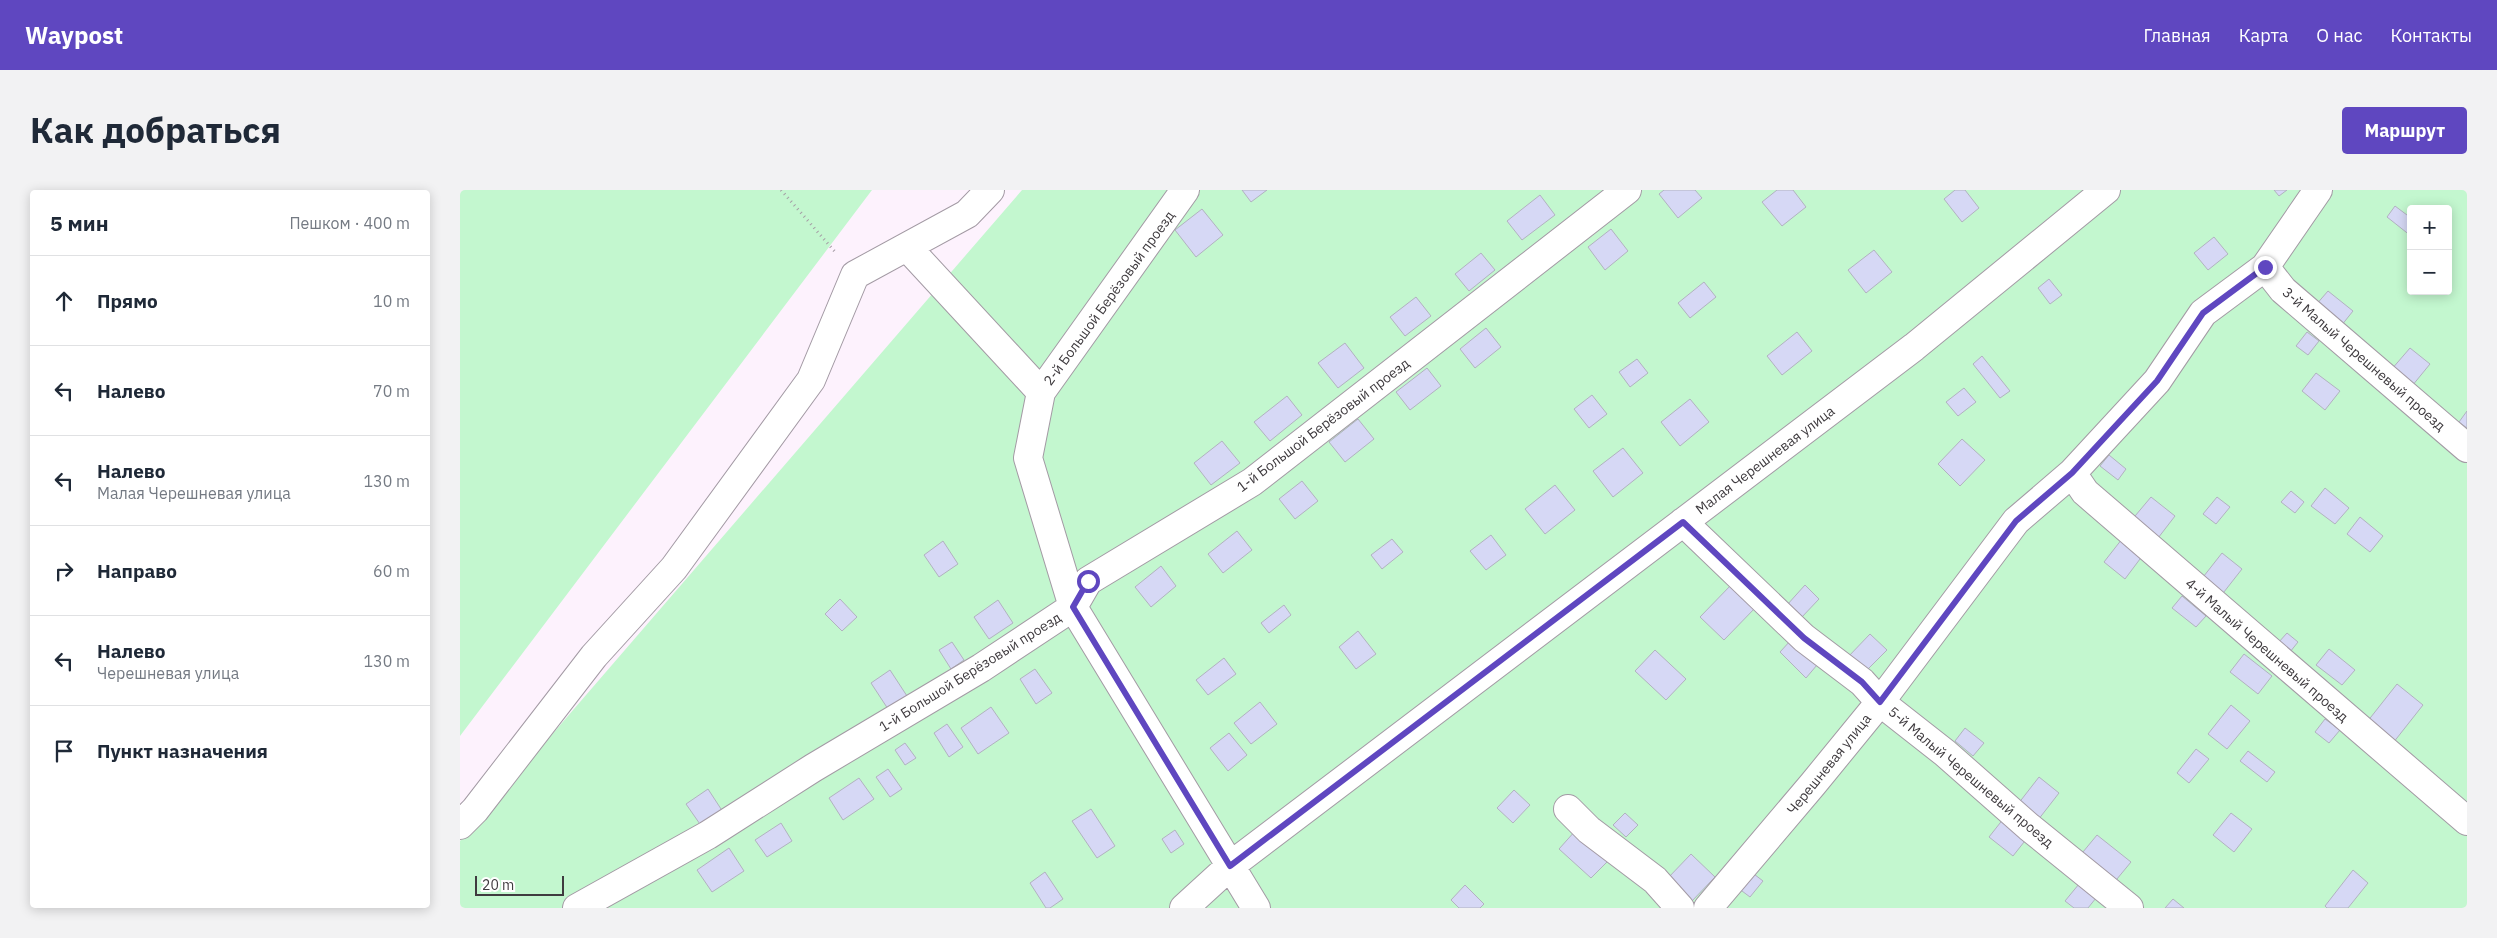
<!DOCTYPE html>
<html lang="ru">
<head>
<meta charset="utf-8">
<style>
  :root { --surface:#fff; --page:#f2f2f3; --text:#1f2937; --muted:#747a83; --line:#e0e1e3; --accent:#5f47c0 }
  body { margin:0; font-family:"IBM Plex Sans",sans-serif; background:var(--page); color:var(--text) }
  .controls { position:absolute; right:15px; top:15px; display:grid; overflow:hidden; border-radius:5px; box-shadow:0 2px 12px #0003 }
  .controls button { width:45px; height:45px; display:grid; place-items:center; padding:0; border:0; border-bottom:1px solid var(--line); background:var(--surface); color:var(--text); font:25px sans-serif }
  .scale { position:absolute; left:15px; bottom:12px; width:89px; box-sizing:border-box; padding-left:5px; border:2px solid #3f3b3f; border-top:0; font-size:14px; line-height:18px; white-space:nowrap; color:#3f3b3f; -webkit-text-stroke:4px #fff; paint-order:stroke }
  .stop { position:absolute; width:15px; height:15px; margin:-11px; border:4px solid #5f47c0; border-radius:50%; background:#fff }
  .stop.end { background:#5f47c0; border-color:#fff; box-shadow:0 1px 5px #0008 }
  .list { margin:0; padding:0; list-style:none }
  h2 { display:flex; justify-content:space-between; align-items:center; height:65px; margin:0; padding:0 20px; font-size:21px }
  h2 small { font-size:16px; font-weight:400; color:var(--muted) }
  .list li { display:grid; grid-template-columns:32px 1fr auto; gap:15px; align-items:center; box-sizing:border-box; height:90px; padding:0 20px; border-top:1px solid var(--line) }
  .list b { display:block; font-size:19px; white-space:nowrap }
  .list p { margin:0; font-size:16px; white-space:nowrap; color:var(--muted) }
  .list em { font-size:16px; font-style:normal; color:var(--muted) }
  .icon { flex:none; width:28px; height:28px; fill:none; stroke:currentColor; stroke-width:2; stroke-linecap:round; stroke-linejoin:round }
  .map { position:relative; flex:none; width:2007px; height:718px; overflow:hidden; border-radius:5px }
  header { display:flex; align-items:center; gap:30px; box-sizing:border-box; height:70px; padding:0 25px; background:var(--accent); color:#fff }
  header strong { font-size:24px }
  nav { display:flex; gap:28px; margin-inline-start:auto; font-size:18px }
  .intro { display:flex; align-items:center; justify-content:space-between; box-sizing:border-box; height:120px; padding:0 30px }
  h1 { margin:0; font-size:35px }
  .button { padding:12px 22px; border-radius:5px; background:var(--accent); color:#fff; font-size:18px; font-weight:700 }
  main { display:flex; gap:30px; padding:0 30px }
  aside { flex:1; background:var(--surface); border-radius:5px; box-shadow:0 2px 12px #0003 }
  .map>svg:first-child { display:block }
</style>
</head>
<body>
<header>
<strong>Waypost</strong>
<nav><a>Главная</a><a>Карта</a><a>О нас</a><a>Контакты</a></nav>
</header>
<div class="intro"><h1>Как добраться</h1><a class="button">Маршрут</a></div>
<main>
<aside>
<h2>5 мин<small>Пешком · 400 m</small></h2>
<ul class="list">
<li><svg class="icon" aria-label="ahead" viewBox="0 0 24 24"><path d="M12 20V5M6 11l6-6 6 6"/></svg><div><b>Прямо</b></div><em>10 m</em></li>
<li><svg class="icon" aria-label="left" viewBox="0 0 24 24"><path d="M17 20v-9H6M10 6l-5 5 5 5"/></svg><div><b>Налево</b></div><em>70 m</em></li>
<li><svg class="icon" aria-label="left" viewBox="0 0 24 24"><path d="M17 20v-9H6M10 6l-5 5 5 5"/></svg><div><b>Налево</b><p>Малая Черешневая улица</p></div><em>130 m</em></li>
<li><svg class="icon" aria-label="right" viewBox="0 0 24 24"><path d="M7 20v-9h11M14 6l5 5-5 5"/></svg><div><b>Направо</b></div><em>60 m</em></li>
<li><svg class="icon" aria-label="left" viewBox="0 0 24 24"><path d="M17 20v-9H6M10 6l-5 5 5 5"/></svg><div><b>Налево</b><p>Черешневая улица</p></div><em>130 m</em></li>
<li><svg class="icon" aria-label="arrive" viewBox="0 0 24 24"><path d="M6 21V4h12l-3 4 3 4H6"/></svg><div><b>Пункт назначения</b></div></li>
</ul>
</aside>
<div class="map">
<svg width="2007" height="718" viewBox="0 0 2007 718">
  <rect width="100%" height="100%" fill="#fdf2fd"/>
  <!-- green -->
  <path fill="#c3f7cf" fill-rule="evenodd" d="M0 0H412L0 546Z
    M562 0H2007V718H0V651ZM1951 19H1988V101H1951Z"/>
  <!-- building -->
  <path fill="#d6d8f5" stroke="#b1b2bf" d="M782 0H807L791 12Z
    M1204 0H1235L1242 8 1218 28 1199 4Z
    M1317 0H1333L1346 17 1322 36 1302 12Z
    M1495 0H1505L1519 18 1502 32 1484 9Z
    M1814 0H1827L1819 6Z
    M1080 5 1095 25 1062 50 1047 31Z
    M1935 16 1951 28V46L1927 27Z
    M742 19 763 45 736 67 715 40Z
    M1151 39 1168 61 1145 80 1128 57Z
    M1754 47 1768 64 1748 80 1734 63Z
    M1414 60 1432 82 1406 103 1388 80Z
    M1021 63 1035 80 1009 101 995 84Z
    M1589 89 1602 105 1590 114 1578 98Z
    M1244 92 1256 107 1230 128 1218 113Z
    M1868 101 1893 121 1881 136 1855 116Z
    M956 107 971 126 945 146 930 127Z
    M1026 138 1041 157 1015 178 1000 159Z
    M1337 142 1352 161 1322 185 1307 166Z
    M1847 142 1859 151 1848 165 1836 156Z
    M885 153 904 178 878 198 858 173Z
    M1950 158 1970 174 1952 196 1931 180Z
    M1522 166 1550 201 1540 208 1513 174Z
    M1177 169 1188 183 1170 197 1159 182Z
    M967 178 981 196 950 220 936 202Z
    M1856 183 1880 201 1865 220 1842 201Z
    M1504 198 1516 212 1498 226 1486 212Z
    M1132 205 1147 224 1129 238 1114 219Z
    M827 206 842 225 810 251 794 232Z
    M1230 209 1249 232 1220 256 1201 232Z
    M2007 221V238L1999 232Z
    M898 229 914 249 885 272 869 252Z
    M1502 249 1525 270 1500 296 1478 274Z
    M762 251 780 273 751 295 734 273Z
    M1163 258 1183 283 1153 307 1133 281Z
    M1649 265 1666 279 1658 290 1640 276Z
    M842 291 858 311 835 329 819 309Z
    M1095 295 1115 320 1085 344 1065 319Z
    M1865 298 1889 318 1875 334 1851 316Z
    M1831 301 1844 312 1835 323 1821 312Z
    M1691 307 1715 326 1695 352 1670 332Z
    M1757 307 1770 317 1756 334 1743 324Z
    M1900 327 1923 346 1910 362 1887 344Z
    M777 341 792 360 763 383 748 364Z
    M1031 345 1046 365 1026 380 1010 361Z
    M932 349 943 362 922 379 911 365Z
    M1662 349 1683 365 1665 389 1644 372Z
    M483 351 498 374 479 387 464 365Z
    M1762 363 1782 379 1760 407 1740 391Z
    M701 376 716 396 691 417 675 397Z
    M1272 394 1296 417 1264 450 1240 427Z
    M1345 395 1359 409 1341 428 1327 415Z
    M1722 406 1746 426 1736 437 1712 418Z
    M380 409 397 427 382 441 365 424Z
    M538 410 553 433 529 449 514 427Z
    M824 415 831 425 809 443 801 433Z
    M898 441 916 464 896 479 879 457Z
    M1827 443 1838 452 1830 462 1818 453Z
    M1410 444 1427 460 1404 483 1387 468Z
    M1331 450 1357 475 1346 488 1320 462Z
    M492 452 504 470 491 479 479 460Z
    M1869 459 1895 480 1882 495 1856 475Z
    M1195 460 1226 489 1206 510 1175 481Z
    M1784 464 1812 486 1798 504 1770 482Z
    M764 468 776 484 748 505 736 490Z
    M575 479 592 503 576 514 560 489Z
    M430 480 447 506 428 519 411 493Z
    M1937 494 1963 515 1933 553 1907 532Z
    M800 512 817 534 791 554 774 533Z
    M1771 515 1790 531 1767 559 1748 544Z
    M531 517 549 543 518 564 501 538Z
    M1865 529 1880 540 1869 553 1855 542Z
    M487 534 503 557 489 567 474 543Z
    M1505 538 1524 553 1513 566 1495 551Z
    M769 543 787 565 768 581 750 558Z
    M445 553 456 568 445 575 435 560Z
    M1736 559 1749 569 1729 593 1717 583Z
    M1788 561 1815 582 1807 592 1780 571Z
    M428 579 442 599 430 607 416 587Z
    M1579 587 1599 603 1578 630 1558 614Z
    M399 588 414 609 383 630 369 608Z
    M248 599 263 622 242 637 226 614Z
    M1054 600 1070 615 1053 633 1037 618Z
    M631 619 655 656 637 668 612 631Z
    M1165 623 1178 635 1166 647 1153 635Z
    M1771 623 1792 639 1774 662 1753 645Z
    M1544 628 1568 647 1553 666 1529 647Z
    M321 633 332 651 307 667 295 650Z
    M715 640 724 654 711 663 702 649Z
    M1116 640 1148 671 1131 688 1099 659Z
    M1637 645 1671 672 1652 695 1618 668Z
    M269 658 284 681 252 702 237 680Z
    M1231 664 1255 687 1231 712 1207 689Z
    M1893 680 1908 693 1888 718H1867L1865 716Z
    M1290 681 1303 691 1290 707 1278 698Z
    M585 682 603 709 590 718H586L570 693Z
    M1619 694 1636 708 1628 718H1614L1605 711Z
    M1005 695 1024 714 1020 718H999L991 710Z
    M1713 709 1724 718H1705Z"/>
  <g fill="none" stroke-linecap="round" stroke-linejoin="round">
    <!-- minor casing -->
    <g stroke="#a39aa4" stroke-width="30">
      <path id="minor" d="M725 0 581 202 568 268 613 417 796 718
        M447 57 581 202
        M1805 77 1823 100 2007 258
        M1612 283 1625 302 2007 631
        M1223 332 1344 448 1402 492 1420 512 1485 563 1569 637 1669 718
        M1108 619 1129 640 1195 690 1220 718
        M0 635 15 620 134 466 214 378 351 190 395 85 507 24 530 0
        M117 718 248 645 353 578 521 478 613 417 628 391 792 292 1167 0
        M724 718 770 676 1454 157 1646 0
        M1248 718 1353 594 1420 512 1556 331 1612 283 1697 191 1743 123 1805 77 1858 0"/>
    </g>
    <!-- path -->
    <path stroke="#a59da5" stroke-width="3" stroke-dasharray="1 4" stroke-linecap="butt" d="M321 0 377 64"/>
    <!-- minor -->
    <use href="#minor" stroke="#fff" stroke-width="28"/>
  </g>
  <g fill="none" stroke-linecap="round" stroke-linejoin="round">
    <!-- route -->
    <path stroke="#5f47c0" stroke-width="6" d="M628 391 613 417 770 676 1223 332 1344 448 1402 492 1420 512 1556 331 1612 283 1697 191 1743 123 1805 77"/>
  </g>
  <g text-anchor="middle" stroke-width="4" stroke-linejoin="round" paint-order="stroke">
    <!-- street labels -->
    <g font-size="14" fill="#3f3b3f" stroke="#fff">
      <text transform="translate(649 108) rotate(-54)" y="5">2-й Большой Берёзовый проезд</text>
      <text transform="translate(1904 169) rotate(41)" y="5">3-й Малый Черешневый проезд</text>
      <text transform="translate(863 235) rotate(-37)" y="5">1-й Большой Берёзовый проезд</text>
      <text transform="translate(1305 270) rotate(-37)" y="5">Малая Черешневая улица</text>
      <text transform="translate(1807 460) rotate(41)" y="5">4-й Малый Черешневый проезд</text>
      <text transform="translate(510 482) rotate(-32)" y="5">1-й Большой Берёзовый проезд</text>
      <text transform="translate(1369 574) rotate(-51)" y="5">Черешневая улица</text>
      <text transform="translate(1511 587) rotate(40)" y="5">5-й Малый Черешневый проезд</text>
    </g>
  </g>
</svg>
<div class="controls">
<button>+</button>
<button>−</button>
</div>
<div class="scale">20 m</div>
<div class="stop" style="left:628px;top:391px"></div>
<div class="stop end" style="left:1805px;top:77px"></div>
</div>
</main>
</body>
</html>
